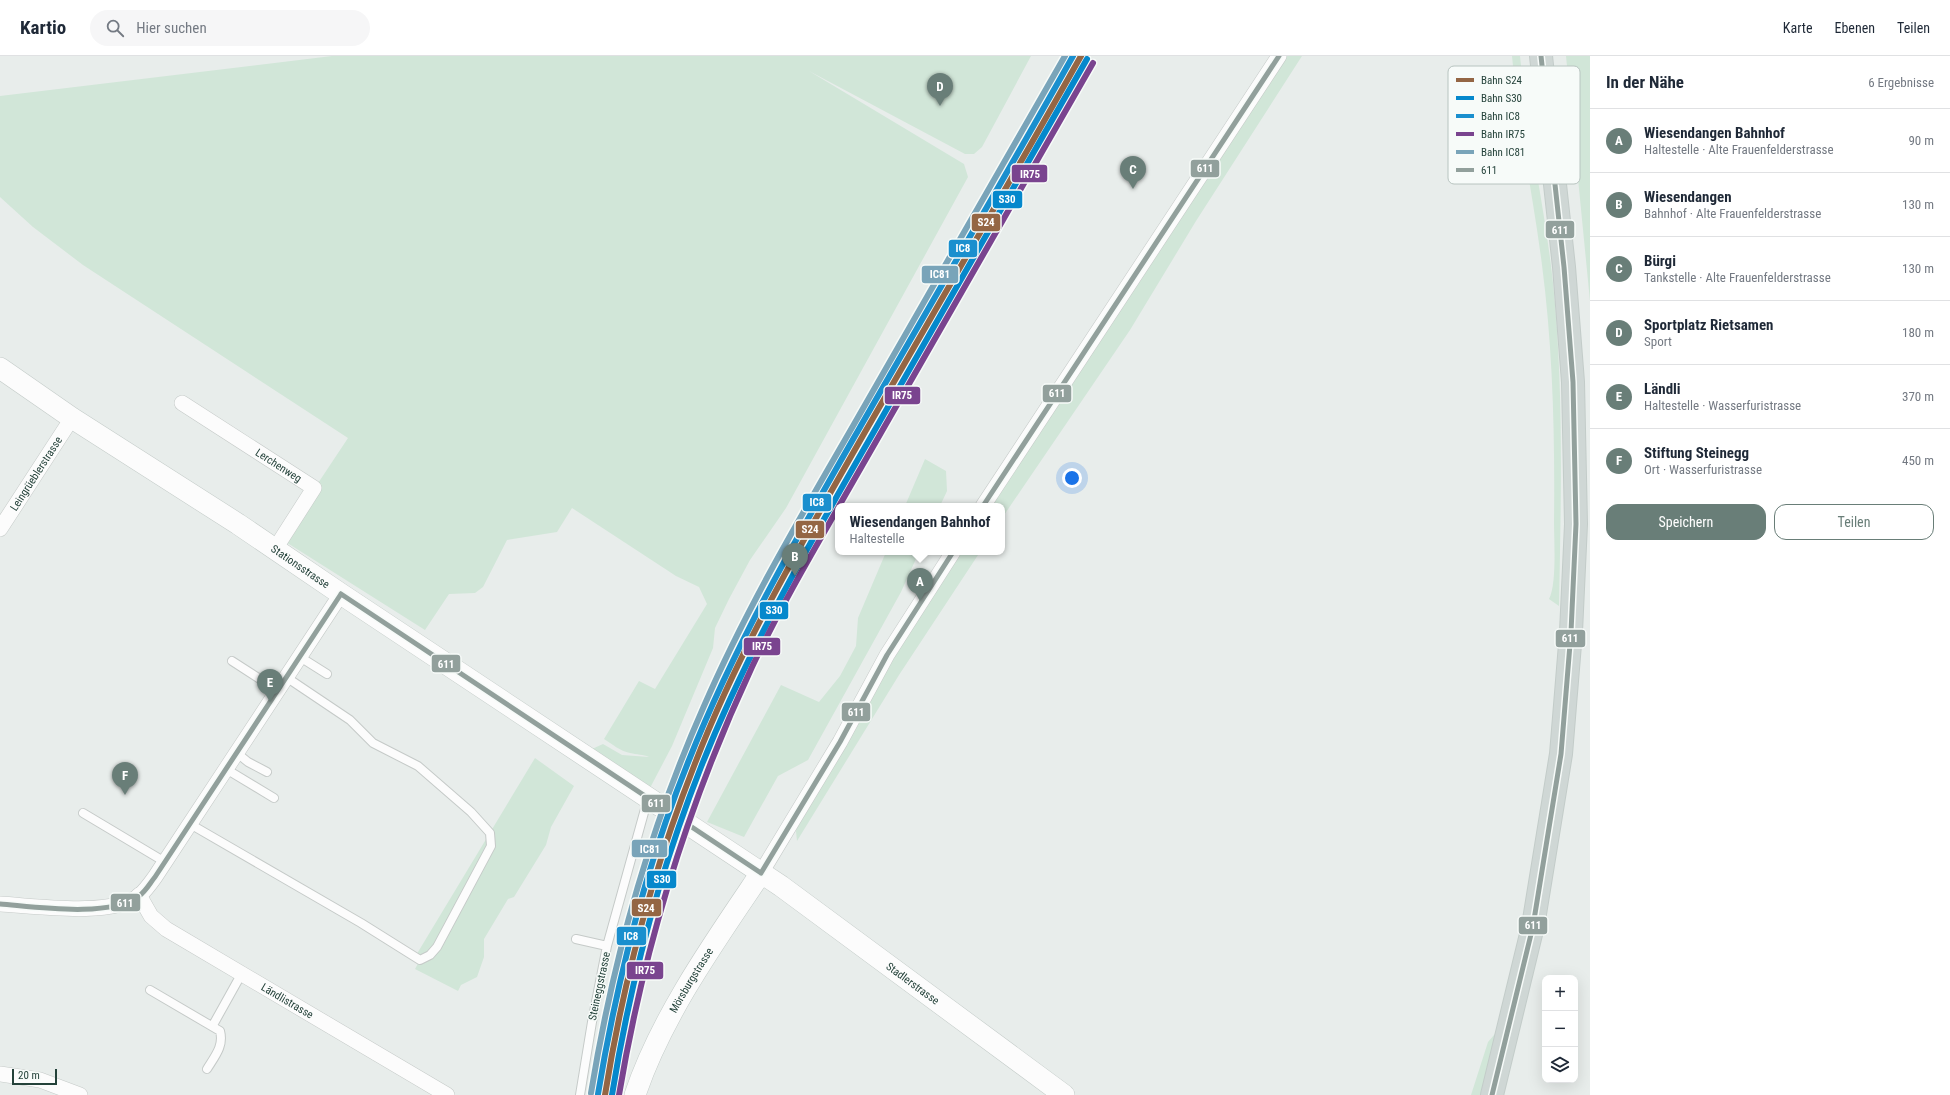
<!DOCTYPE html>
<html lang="de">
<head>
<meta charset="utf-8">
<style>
  :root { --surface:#fff; --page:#f6f6f7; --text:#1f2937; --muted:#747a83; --line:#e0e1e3; --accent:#697e78 }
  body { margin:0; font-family:"Roboto Condensed",sans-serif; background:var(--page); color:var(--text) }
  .controls { position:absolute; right:12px; bottom:12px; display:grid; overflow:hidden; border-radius:8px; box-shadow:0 4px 16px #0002 }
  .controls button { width:36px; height:36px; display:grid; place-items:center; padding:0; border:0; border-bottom:1px solid var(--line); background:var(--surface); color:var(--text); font:20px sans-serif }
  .scale { position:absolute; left:12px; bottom:10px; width:45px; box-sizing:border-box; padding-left:4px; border:2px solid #24423a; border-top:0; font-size:11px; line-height:14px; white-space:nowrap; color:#24423a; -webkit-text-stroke:3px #f7fbf9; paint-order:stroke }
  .you { position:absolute; left:1072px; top:422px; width:14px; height:14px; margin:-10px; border:3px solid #fff; border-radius:50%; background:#1a73e8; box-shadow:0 0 0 6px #1a73e833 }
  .badge { display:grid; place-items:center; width:26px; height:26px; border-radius:50%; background:var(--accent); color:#fff; font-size:13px; font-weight:700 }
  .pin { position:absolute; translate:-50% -33px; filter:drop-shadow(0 1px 2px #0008) }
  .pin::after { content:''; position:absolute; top:21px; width:14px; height:12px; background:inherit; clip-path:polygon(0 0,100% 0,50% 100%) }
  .popup { position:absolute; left:835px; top:447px; width:170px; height:52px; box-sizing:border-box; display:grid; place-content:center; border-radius:8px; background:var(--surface); filter:drop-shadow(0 1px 3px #0005); font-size:13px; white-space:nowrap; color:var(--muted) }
  .popup b { font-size:15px; color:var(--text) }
  .popup::after { content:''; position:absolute; left:50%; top:100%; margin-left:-8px; border:8px solid transparent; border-top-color:var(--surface) }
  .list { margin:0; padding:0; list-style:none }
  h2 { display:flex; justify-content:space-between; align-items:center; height:52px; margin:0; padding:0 16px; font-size:17px }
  h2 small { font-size:13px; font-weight:400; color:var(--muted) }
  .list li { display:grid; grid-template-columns:26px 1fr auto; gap:12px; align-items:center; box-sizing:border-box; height:64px; padding:0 16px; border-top:1px solid var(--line) }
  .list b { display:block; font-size:15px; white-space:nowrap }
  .list p { margin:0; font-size:13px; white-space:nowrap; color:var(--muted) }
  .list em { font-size:13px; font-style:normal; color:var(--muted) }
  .actions { display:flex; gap:8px; padding:12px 16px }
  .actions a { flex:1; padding:9px 0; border:1px solid var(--accent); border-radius:12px; text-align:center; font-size:14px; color:var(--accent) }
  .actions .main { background:var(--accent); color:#fff }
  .icon { flex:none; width:22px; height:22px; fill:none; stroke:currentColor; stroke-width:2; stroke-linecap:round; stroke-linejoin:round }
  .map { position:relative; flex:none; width:1590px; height:1039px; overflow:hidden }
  header { display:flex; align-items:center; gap:24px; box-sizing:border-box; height:56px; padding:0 20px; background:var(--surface); border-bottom:1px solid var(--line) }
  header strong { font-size:19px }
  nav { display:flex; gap:22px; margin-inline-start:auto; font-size:14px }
  .search { width:280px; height:36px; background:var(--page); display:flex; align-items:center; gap:10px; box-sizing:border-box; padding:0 14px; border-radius:22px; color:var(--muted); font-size:15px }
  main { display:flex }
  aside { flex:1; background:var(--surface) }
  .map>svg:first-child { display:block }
</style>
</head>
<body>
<header>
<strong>Kartio</strong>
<div class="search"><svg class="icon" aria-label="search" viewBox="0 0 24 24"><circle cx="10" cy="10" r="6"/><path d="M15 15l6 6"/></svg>Hier suchen</div>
<nav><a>Karte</a><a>Ebenen</a><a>Teilen</a></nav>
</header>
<main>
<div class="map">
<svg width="1590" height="1039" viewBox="0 0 1590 1039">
  <rect width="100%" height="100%" fill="#e8edeb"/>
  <!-- green -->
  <path fill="#d1e6d8" d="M332 0H1031L982 91 974 98H965L809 15 964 108 968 121 786 452 750 504 729 543 715 572 713 592 672 690 650 732 592 693 603 688 622 699 649 701C643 698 637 699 630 697 620 695 612 688 604 683L639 625 655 633 707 548 699 531 676 520 572 452 557 476 507 484 483 531 475 537 449 538 425 574 281 483 348 382 83 209 33 171 0 141V40Z
    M1279 0H1302L1196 165 1130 274 1002 462V450H983Z
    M1512 0H1520C1527 76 1545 151 1553 227 1564 334 1561 443 1559 550L1549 543C1557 528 1554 484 1554 465 1555 380 1553 294 1542 209 1533 139 1518 70 1512 0Z
    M1566 0H1590V245Z
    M925 403 946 415 947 435 940 450H905Z
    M886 496H919L901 536 808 704 778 720 744 781 707 766 781 629 819 646 840 620 856 590 858 562Z
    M953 496H980L899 619 797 785 796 775 806 740Z
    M535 702 574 730 551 771 546 789 514 841 508 843 484 883V901L477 921 461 929 458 935 415 913 420 904 415 901Z
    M1512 958 1492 1039H1471L1488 986Z"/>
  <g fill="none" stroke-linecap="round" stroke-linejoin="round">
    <!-- lane casing -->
    <g stroke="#c5cac8" stroke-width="10">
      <path id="lane" d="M300 601 327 618
        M232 605 277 634
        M237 697 248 706 267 716
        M226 713 274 742
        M83 757 165 806
        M190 768 361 867 420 904 430 899 437 891 491 790 490 777 471 756 418 710 373 687 350 664 286 621
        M576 883 607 890
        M150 934 220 975C224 990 215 1000 207 1013
        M213 969 242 917
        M580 1039 592 966 607 890 645 753"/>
    </g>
    <!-- street casing -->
    <g stroke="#c5cac8" stroke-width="16">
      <g id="street">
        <path id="s1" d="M182 347 314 432 275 493"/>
        <path d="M983 450 1279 0"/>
        <path id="s2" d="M0 473 72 362"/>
        <path d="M761 817 840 686 887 599 953 496"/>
        <path id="s3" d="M139 839 151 860 166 873 447 1039"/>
        <path d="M0 848C36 850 110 861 139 840 145 835 150 828 155 821L341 538"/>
        <path d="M0 1018 40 1024 80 1039"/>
      </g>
    </g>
    <!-- secondary casing -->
    <g stroke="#c3cbc8" stroke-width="22">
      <g id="secondary">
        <path id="s4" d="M0 312 72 362 238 468 341 538 781 830 1064 1039"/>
        <path id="s5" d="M635 1039C661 961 715 885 761 817"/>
      </g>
    </g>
    <!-- primary casing -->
    <g stroke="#c3ccc9" stroke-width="24">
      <path id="primary" d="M1492 1039 1533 870 1561 698 1571 576 1576 468 1573 326 1564 211 1541 0"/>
    </g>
    <!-- lane -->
    <use href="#lane" stroke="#fcfcfc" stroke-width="8"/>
    <!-- street -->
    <use href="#street" stroke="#fcfcfc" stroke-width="15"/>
    <!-- secondary -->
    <use href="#secondary" stroke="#fcfcfc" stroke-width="21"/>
    <!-- primary -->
    <use href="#primary" stroke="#cfd7d5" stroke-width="22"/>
    <!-- bus-1 casing -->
    <g stroke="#f7fbf9" stroke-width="8">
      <path id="bus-1" d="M983 450 1279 0
        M341 538 761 817
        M761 817 840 686 887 599 953 496
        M0 848C37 851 108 862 139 840 146 835 150 827 155 821L341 538
        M1492 1039 1533 870 1561 698 1571 576 1576 468 1573 326 1564 211 1541 0"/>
    </g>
    <!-- bus-1 -->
    <use href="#bus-1" stroke="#92a09c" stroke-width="5"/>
    <!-- rail-1 casing -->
    <g stroke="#f7fbf9" stroke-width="9">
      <path id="rail-1" d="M605 1039C623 926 652 817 694 710 739 593 803 485 865 376 937 251 1010 126 1081 0"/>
    </g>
    <!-- rail-2 casing -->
    <g stroke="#f7fbf9" stroke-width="9">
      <path id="rail-2" d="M612 1039C630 927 659 817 701 711 747 595 810 487 872 379 944 254 1016 129 1087 3"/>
    </g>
    <!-- rail-3 casing -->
    <g stroke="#f7fbf9" stroke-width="9">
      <path id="rail-3" d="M598 1038C617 924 645 812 689 704 736 586 800 476 863 366 933 244 1004 123 1073 0"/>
    </g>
    <!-- rail-4 casing -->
    <g stroke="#f7fbf9" stroke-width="9">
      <path id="rail-4" d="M839 450 1093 7
        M619 1039C644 890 688 748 752 611 778 556 808 504 838 452"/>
    </g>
    <!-- rail-5 casing -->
    <g stroke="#f7fbf9" stroke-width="9">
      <path id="rail-5" d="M591 1037C613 903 649 774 704 650 746 553 800 462 853 370 924 247 995 124 1065 0"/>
    </g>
    <!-- rail-1 -->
    <use href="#rail-1" stroke="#946644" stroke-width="6"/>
    <!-- rail-2 -->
    <use href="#rail-2" stroke="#0588cc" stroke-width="6"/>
    <!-- rail-3 -->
    <use href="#rail-3" stroke="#1a8fce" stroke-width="6"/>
    <!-- rail-4 -->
    <use href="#rail-4" stroke="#7a448f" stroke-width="6"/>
    <!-- rail-5 -->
    <use href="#rail-5" stroke="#79a4b9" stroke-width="6"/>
  </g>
  <g text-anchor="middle" stroke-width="3" stroke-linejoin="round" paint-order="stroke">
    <!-- street labels -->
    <g font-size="11" fill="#24423a" stroke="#f7fbf9">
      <text dy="4" stroke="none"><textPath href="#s1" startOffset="115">Lerchenweg</textPath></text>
      <text dy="4" stroke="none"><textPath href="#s2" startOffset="66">Leingrüeblerstrasse</textPath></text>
      <text dy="4" stroke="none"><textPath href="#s4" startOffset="360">Stationsstrasse</textPath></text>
      <text dy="4" stroke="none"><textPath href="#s5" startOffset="128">Mörsburgstrasse</textPath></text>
      <text dy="4" stroke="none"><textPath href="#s4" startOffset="1101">Stadlerstrasse</textPath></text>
      <text transform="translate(599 930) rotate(-78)" y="4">Steineggstrasse</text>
      <text dy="4" stroke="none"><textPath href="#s3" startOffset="185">Ländlistrasse</textPath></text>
    </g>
  </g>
  <!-- legend -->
  <rect x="1448" y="10" width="132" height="118" rx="6" fill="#f7fbf9" stroke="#b8c4c0" stroke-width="1"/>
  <rect x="1456" y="22" width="18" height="4" fill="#946644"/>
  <rect x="1456" y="40" width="18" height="4" fill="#0588cc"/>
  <rect x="1456" y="58" width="18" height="4" fill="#1a8fce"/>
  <rect x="1456" y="76" width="18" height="4" fill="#7a448f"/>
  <rect x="1456" y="94" width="18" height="4" fill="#79a4b9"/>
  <rect x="1456" y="112" width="18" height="4" fill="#92a09c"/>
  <g font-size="11" fill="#24423a">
    <text x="1481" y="28">Bahn S24</text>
    <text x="1481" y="46">Bahn S30</text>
    <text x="1481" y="64">Bahn IC8</text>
    <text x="1481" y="82">Bahn IR75</text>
    <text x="1481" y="100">Bahn IC81</text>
    <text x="1481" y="118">611</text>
  </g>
  <g stroke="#f7fbf9" stroke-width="1.5">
    <rect x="1190" y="103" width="30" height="19" rx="4" fill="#92a09c"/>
    <rect x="1011" y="108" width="37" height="19" rx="4" fill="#7a448f"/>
    <rect x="992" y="134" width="31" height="19" rx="4" fill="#0588cc"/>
    <rect x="971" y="157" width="30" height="19" rx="4" fill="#946644"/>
    <rect x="1545" y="164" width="30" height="19" rx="4" fill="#92a09c"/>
    <rect x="948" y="183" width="30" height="19" rx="4" fill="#1a8fce"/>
    <rect x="921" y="209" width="38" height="19" rx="4" fill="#79a4b9"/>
    <rect x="1042" y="328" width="30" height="19" rx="4" fill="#92a09c"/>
    <rect x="884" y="330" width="37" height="19" rx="4" fill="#7a448f"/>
    <rect x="802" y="437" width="30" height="19" rx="4" fill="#1a8fce"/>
    <rect x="795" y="464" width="30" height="19" rx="4" fill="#946644"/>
    <rect x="759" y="545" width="30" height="19" rx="4" fill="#0588cc"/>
    <rect x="1555" y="573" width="31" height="19" rx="4" fill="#92a09c"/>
    <rect x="743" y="581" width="38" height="19" rx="4" fill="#7a448f"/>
    <rect x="431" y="598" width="30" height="19" rx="4" fill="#92a09c"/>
    <rect x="841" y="646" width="30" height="20" rx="4" fill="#92a09c"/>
    <rect x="641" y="738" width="30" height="19" rx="4" fill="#92a09c"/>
    <rect x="631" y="783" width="37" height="19" rx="4" fill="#79a4b9"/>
    <rect x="646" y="814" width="31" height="19" rx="4" fill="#0588cc"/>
    <rect x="110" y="837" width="31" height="19" rx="4" fill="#92a09c"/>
    <rect x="631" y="842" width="31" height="19" rx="4" fill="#946644"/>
    <rect x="1518" y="860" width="30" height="19" rx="4" fill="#92a09c"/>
    <rect x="616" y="870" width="31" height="20" rx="4" fill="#1a8fce"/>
    <rect x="626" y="905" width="38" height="19" rx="4" fill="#7a448f"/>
  </g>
  <g font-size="11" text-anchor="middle" font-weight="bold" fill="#fff">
    <text x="1205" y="116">611</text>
    <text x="1030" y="122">IR75</text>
    <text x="1007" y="147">S30</text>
    <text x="986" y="170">S24</text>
    <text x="1560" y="178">611</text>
    <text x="963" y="196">IC8</text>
    <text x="940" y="222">IC81</text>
    <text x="1057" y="341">611</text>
    <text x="902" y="343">IR75</text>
    <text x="817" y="450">IC8</text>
    <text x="810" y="477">S24</text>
    <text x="774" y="558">S30</text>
    <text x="1570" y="586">611</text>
    <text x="762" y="594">IR75</text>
    <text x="446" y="612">611</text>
    <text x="856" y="660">611</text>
    <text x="656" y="751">611</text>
    <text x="650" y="797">IC81</text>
    <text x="662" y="827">S30</text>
    <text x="125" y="851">611</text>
    <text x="646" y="856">S24</text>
    <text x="1533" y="873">611</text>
    <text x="631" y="884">IC8</text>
    <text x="645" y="918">IR75</text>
  </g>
</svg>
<div class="controls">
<button>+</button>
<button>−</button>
<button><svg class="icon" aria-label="layers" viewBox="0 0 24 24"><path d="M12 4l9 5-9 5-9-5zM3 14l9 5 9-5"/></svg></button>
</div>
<div class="scale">20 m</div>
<div class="you"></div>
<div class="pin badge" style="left:920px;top:545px">A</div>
<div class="popup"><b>Wiesendangen Bahnhof</b>Haltestelle</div>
<div class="pin badge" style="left:795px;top:520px">B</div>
<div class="pin badge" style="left:1133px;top:133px">C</div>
<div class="pin badge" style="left:940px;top:50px">D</div>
<div class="pin badge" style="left:270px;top:646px">E</div>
<div class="pin badge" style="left:125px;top:739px">F</div>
</div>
<aside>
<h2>In der Nähe<small>6 Ergebnisse</small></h2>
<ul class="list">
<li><span class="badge">A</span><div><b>Wiesendangen Bahnhof</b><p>Haltestelle · Alte Frauenfelderstrasse</p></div><em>90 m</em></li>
<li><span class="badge">B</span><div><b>Wiesendangen</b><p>Bahnhof · Alte Frauenfelderstrasse</p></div><em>130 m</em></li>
<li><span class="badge">C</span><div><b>Bürgi</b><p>Tankstelle · Alte Frauenfelderstrasse</p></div><em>130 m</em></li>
<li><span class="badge">D</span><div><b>Sportplatz Rietsamen</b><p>Sport</p></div><em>180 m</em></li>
<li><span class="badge">E</span><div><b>Ländli</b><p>Haltestelle · Wasserfuristrasse</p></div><em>370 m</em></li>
<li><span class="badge">F</span><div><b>Stiftung Steinegg</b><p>Ort · Wasserfuristrasse</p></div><em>450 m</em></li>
</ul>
<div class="actions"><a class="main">Speichern</a><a>Teilen</a></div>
</aside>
</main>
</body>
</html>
